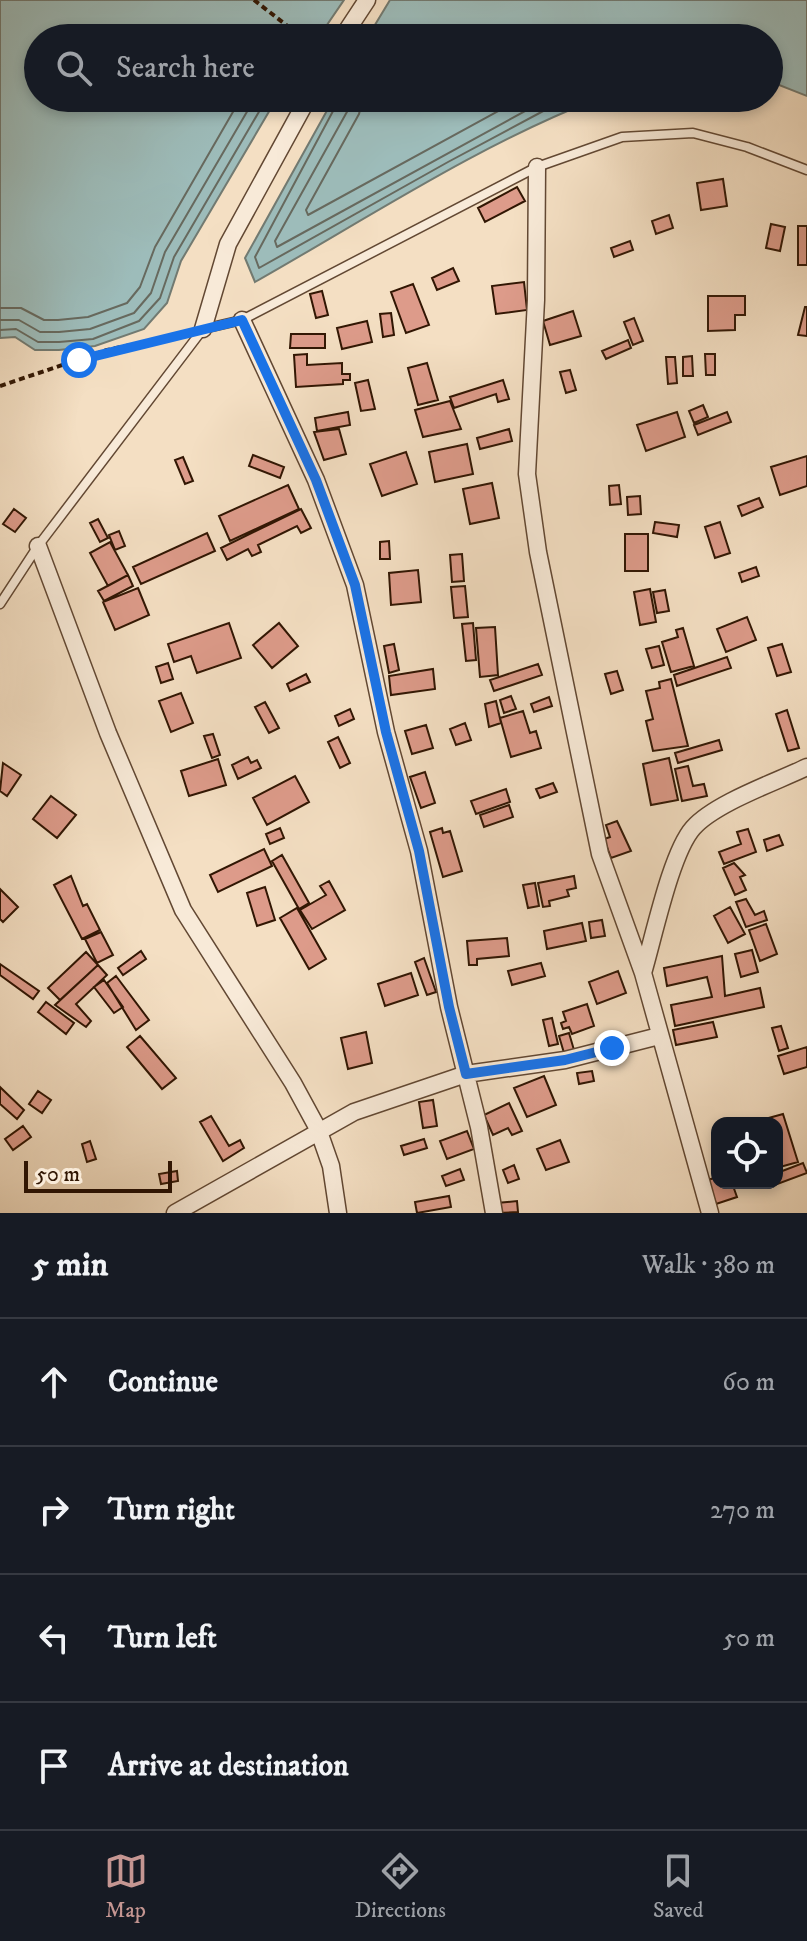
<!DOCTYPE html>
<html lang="en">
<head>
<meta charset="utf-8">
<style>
  :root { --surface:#171b24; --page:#20242c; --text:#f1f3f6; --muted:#9ea1a6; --line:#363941; --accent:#c59692 }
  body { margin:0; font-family:"IM FELL DW Pica",serif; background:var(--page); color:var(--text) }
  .controls { position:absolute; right:24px; bottom:24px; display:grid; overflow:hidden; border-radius:16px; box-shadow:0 4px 12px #0003 }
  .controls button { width:72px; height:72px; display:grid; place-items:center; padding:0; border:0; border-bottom:2px solid var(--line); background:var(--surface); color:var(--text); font:40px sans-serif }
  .scale { position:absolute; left:24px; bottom:20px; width:148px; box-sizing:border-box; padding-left:8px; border:4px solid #311603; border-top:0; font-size:22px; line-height:28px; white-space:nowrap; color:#311603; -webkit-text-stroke:6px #f8ead8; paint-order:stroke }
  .stop { position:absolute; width:24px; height:24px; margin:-18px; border:6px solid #1a73e8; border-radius:50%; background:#fff }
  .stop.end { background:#1a73e8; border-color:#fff; box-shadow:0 2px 8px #0008 }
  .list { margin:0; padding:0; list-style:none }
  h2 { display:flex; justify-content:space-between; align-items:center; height:104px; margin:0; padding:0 32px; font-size:34px }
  h2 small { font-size:26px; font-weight:400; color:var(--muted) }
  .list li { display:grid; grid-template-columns:52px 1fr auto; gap:24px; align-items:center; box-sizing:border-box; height:128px; padding:0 32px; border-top:2px solid var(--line) }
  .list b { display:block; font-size:30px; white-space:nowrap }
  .list em { font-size:26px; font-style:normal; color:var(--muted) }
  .icon { flex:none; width:44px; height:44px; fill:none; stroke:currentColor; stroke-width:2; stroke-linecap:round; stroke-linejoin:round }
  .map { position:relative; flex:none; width:807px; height:1213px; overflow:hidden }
  .search { position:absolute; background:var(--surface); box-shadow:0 4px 12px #0003; left:24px; right:24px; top:24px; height:88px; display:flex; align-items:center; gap:20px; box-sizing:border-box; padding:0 28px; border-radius:44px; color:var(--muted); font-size:30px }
  .sheet { height:616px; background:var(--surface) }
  nav { display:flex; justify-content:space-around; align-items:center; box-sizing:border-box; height:112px; border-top:2px solid var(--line); background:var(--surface); font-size:22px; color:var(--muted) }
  nav a { display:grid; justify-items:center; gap:4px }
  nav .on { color:var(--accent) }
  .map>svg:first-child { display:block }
</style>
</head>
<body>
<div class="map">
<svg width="807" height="1213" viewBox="0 0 807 1213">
  <rect width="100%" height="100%" fill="#f4dfc3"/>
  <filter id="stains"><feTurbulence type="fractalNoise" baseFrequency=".0025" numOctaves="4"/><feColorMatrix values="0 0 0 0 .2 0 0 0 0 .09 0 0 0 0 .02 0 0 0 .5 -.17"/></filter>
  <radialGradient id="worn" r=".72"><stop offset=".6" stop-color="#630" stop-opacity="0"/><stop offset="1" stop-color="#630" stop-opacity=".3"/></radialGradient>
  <!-- water -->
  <path fill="#9dbcba" stroke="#727a71" stroke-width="2" d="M0 0H344L318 38H38V98H277L181 261 167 303 144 329 95 346 59 350H35L15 337 0 338Z
    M390 0H807V96L769 81V38H367Z
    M334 98H599C478 145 368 218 255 282L245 258Z"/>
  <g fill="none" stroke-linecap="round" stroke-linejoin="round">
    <!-- shore -->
    <path stroke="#67695e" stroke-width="2" d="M340 98 255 257 259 268 448 162 547 109 577 98
      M351 98 348 110 275 241 277 247 549 98
      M363 98 359 114 306 210 308 215 522 98
      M0 308H21L44 320H58L88 317 127 303 140 287 155 247 241 98
      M0 320H19L40 332H59L90 329 134 313 151 293 165 252 255 98
      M0 330 16 329 38 342H59L93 339 139 321 160 298 174 257 267 98"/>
  </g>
  <!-- building -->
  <path fill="#dd9b8a" stroke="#311603" stroke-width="2" d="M723 179 727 206 701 210 697 183Z
    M517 187 525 201 485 222 478 208Z
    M669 215 673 228 656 234 652 221Z
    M771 224 785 227 780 251 766 248Z
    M798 226H807V265H798Z
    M630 241 633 250 614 257 611 248Z
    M453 268 459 281 437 290 432 278Z
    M524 282 527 310 496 314 492 286Z
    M413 284 429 325 406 333 391 292Z
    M322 291 328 315 316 318 310 294Z
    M708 296H745V315H735V330L708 331Z
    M805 307H807V336L798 335Z
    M573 311 581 336 550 345 543 321Z
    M391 313 394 335 383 337 380 314Z
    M634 318 643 341 633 345 624 322Z
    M367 321 372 342 342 349 337 328Z
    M291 334H325V348H290Z
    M628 340 631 348 606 359 602 351Z
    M307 354V365L342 363V374H350V380H343V384L296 387 294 355Z
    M705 354H715V375H706Z
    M692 356 693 376H683V357Z
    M666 357H675L677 383 668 384Z
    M427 363 438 400 418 405 408 368Z
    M570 370 576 390 566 393 560 372Z
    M368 380 375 409 361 411 355 383Z
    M503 380 509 399 498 402 496 394 454 408 450 397Z
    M450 401 461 429 423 437 415 410Z
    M703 405 708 417 694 423 689 411Z
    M348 412 350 425 317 431 315 418Z
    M677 412 685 437 646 451 637 425Z
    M727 412 731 422 698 435 694 425Z
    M339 429 346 454 324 460 314 432Z
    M509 429 512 441 480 449 477 438Z
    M467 444 473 474 435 482 429 452Z
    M406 452 417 484 382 496 370 464Z
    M253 455 284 467 280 478 249 466Z
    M807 456V486L780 495 771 467Z
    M183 457 193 481 185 484 175 460Z
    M492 483 499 518 470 524 463 489Z
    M288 485 299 509 230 541 219 516Z
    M619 485 621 504 610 505 609 486Z
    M640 496 641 514 628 515 627 497Z
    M759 498 763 507 742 516 738 506Z
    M14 509 26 518 15 532 3 524Z
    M301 509 311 528 301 533 297 526 258 545 261 552 252 556 248 549 227 560 221 548Z
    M98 519 108 538 100 542 90 523Z
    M655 522 679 525 677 537 653 533Z
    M720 522 730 553 715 558 705 527Z
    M119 531 125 546 115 550 109 535Z
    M207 533 215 551 141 584 133 567Z
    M625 534H648V571H625Z
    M389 541 390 559H380V542Z
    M110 542 128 575 108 586 90 553Z
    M462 554 464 581 452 582 450 555Z
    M756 567 759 576 742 582 739 573Z
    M418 570 421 602 391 605 389 573Z
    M128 575 133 586 104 601 98 591Z
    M465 586 468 617 454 618 451 587Z
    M138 588 149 615 115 630 103 602Z
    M650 589 656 622 640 625 634 592Z
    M665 590 669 611 657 613 653 592Z
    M747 617 756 640 726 652 717 629Z
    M229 623 241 658 197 673 191 656 174 662 168 644Z
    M279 623 298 646 272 668 253 645Z
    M473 623 476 660 466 661 462 624Z
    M495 627 498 675 480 677 476 628Z
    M683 628 694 666 671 672 662 642 678 637 676 630Z
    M394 644 399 670 389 673 384 646Z
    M782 644 791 672 777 676 768 648Z
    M659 646 664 665 652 668 646 649Z
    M727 657 731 668 677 686 674 675Z
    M168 663 173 679 161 683 156 667Z
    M538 664 542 675 494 691 490 680Z
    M433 669 435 689 391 695 389 676Z
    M617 671 623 690 611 694 605 674Z
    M306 674 310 682 290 691 287 684Z
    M671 679 688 746 653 751 646 721 653 719 646 691 660 688 659 682Z
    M181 693 193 723 171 732 159 701Z
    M511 696 516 709 504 713 500 700Z
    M549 697 552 706 534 712 531 704Z
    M496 701 501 723 489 727 485 704Z
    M265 702 279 728 269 733 255 707Z
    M350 709 354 719 339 726 335 716Z
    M787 710 799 748 788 751 776 714Z
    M523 711 530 733 536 731 541 748 511 757 500 718Z
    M465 723 471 740 456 745 450 729Z
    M426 725 433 748 412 754 405 731Z
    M213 734 220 755 212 758 204 736Z
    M338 737 350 763 340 768 328 742Z
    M719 740 722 750 678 763 675 753Z
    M248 757 251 763 257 760 261 768 238 779 232 765Z
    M669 758 678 800 651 805 643 764Z
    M218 759 226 785 189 796 181 771Z
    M3 763 21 775 7 796 0 791Z
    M688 766 693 786 704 784 707 796 682 801 675 769Z
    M425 772 435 803 421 808 410 777Z
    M295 776 309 802 267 825 253 798Z
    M553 783 557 792 540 798 536 789Z
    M506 789 510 802 476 814 471 801Z
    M51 796 76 815 57 838 33 819Z
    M509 805 513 817 484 827 480 815Z
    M617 821 631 851 611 858 604 839 610 837 606 825Z
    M280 828 284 838 270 844 266 834Z
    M442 828 443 833 450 831 462 871 443 877 430 832Z
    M748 829 756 852 724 864 719 852 741 844 737 832Z
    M779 835 783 845 767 851 764 840Z
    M264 849 272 866 218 892 210 875Z
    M282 855 309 903 299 909 272 861Z
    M734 863 745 875 740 877 746 890 735 895 723 868Z
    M71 876 83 906 87 904 100 930 82 939 54 885Z
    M574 876 576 888 567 890 569 896 549 901 550 906 543 907 538 883Z
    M329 881 345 910 312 929 300 910 326 895 320 886Z
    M535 883 539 906 528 908 523 885Z
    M265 887 275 920 257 926 247 893Z
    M0 889 18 907 3 922 0 919Z
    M746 899 755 915 764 911 767 920 746 927 736 902Z
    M730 907 745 934 728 943 714 916Z
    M297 908 326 959 309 969 280 918Z
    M602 920 605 936 591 938 589 922Z
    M582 923 586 941 547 949 544 931Z
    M766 924 777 954 760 961 749 930Z
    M101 932 113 955 97 963 85 939Z
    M507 938 509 956 477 959V965H469L467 941Z
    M752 950 758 972 741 977 735 954Z
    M141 951 146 959 123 975 118 968Z
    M86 952 98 965 60 1000 48 988Z
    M722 956 725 996 760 988 764 1007 675 1026 671 1005 712 997 707 977 667 986 664 968Z
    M424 958 436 992 427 995 415 962Z
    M541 963 545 976 512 985 508 971Z
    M0 964 39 991 33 999 0 975Z
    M98 965 107 975 76 1004 91 1021 86 1027 55 1005Z
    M618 971 626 993 597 1004 589 982Z
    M411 973 418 995 385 1006 378 984Z
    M116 976 149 1020 136 1030 107 983Z
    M104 980 123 1007 114 1013 94 987Z
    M46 1002 74 1023 66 1034 38 1012Z
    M587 1004 594 1026 572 1034 569 1027 563 1029 561 1023 566 1021 563 1012Z
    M552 1018 558 1044 549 1046 543 1020Z
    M713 1022 717 1037 676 1045 673 1030Z
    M781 1026 788 1048 779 1051 772 1028Z
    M366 1032 372 1063 348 1069 341 1038Z
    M569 1033 574 1050 564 1053 559 1036Z
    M140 1036 176 1078 162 1089 127 1047Z
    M807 1047V1067L784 1074 778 1056Z
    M592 1071 594 1081 579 1084 577 1073Z
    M544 1076 556 1105 527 1117 514 1088Z
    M0 1087 24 1110 17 1119 0 1104Z
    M38 1091 51 1100 42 1113 29 1104Z
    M433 1100 437 1126 423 1128 419 1102Z
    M509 1103 522 1131 512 1135 508 1128 493 1135 484 1115Z
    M783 1114 798 1162 780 1167 777 1123H766L765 1119Z
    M211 1116 229 1146 240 1140 244 1148 223 1161 200 1122Z
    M23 1126 31 1137 13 1150 5 1139Z
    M467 1131 474 1149 447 1159 440 1141Z
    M424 1139 427 1148 404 1155 401 1146Z
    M560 1140 569 1162 546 1170 537 1149Z
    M90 1141 96 1159 87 1162 82 1144Z
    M803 1163 807 1173 772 1186 771 1183H777V1173Z
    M514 1165 519 1179 508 1183 503 1170Z
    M460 1169 464 1180 446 1186 442 1176Z
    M177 1171 178 1181 161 1184 159 1174Z
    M717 1177V1183H732L737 1197 716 1204 708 1180Z
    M449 1196 451 1207 417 1213 415 1202Z
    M517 1201 518 1212 498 1213 497 1203Z"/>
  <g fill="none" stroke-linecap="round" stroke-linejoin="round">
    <!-- lane casing -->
    <g stroke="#624833" stroke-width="11">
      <path id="lane" d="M0 604 38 546 203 329 242 320 537 167 622 137 693 133 747 147 807 170"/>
    </g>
    <!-- street casing -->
    <g stroke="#624833" stroke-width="19">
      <path id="street" d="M342 38 367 0
        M537 167 536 300 527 474 538 552 600 854 643 973 710 1213
        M242 320 316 480 355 585 386 732 419 851 449 1007 479 1127 494 1213
        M203 329 228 244 308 98
        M38 546 108 733 183 910 293 1083 318 1129 331 1166 338 1213
        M643 973C654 936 671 853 693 828 715 803 776 782 807 767
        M175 1213 354 1112 466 1074 565 1060 659 1036"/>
    </g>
    <!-- path -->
    <path stroke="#311603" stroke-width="4" stroke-dasharray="6 4" stroke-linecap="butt" d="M254 0 303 38
      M0 386 107 350 182 334"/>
    <!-- lane -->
    <use href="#lane" stroke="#f8ead8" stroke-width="8"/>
    <!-- street -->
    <use href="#street" stroke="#f8ead8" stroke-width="16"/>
  </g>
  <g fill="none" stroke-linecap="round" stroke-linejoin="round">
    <!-- route -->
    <path stroke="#1a73e8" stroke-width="10" d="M79 360 242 320 316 480 355 585 386 732 419 851 449 1007 466 1074 565 1060 612 1048"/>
  </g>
  <rect width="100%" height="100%" filter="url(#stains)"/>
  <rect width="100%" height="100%" fill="url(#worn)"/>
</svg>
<div class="controls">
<button><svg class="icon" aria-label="locate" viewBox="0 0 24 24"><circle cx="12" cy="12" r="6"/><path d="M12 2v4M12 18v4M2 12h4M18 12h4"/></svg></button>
</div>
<div class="scale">50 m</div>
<div class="stop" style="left:79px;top:360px"></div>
<div class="stop end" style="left:612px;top:1048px"></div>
<div class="search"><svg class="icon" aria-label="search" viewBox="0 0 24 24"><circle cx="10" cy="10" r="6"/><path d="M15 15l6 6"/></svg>Search here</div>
</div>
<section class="sheet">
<h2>5 min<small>Walk · 380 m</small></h2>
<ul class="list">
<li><svg class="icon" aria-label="ahead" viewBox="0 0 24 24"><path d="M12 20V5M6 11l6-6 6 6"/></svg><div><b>Continue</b></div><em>60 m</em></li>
<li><svg class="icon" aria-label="right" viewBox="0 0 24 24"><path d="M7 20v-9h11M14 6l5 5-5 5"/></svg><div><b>Turn right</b></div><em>270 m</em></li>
<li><svg class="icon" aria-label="left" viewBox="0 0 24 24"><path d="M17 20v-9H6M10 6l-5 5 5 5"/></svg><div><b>Turn left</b></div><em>50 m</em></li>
<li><svg class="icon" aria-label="arrive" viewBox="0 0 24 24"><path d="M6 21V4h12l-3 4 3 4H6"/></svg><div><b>Arrive at destination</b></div></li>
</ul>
</section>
<nav>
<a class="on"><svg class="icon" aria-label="map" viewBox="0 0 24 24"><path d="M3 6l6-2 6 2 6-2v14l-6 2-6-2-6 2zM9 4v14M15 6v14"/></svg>Map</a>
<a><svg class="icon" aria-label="directions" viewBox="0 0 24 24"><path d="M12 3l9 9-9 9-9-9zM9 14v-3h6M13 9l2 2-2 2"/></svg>Directions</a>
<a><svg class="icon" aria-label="saved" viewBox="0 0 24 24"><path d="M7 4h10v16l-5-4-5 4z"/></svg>Saved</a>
</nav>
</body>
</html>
